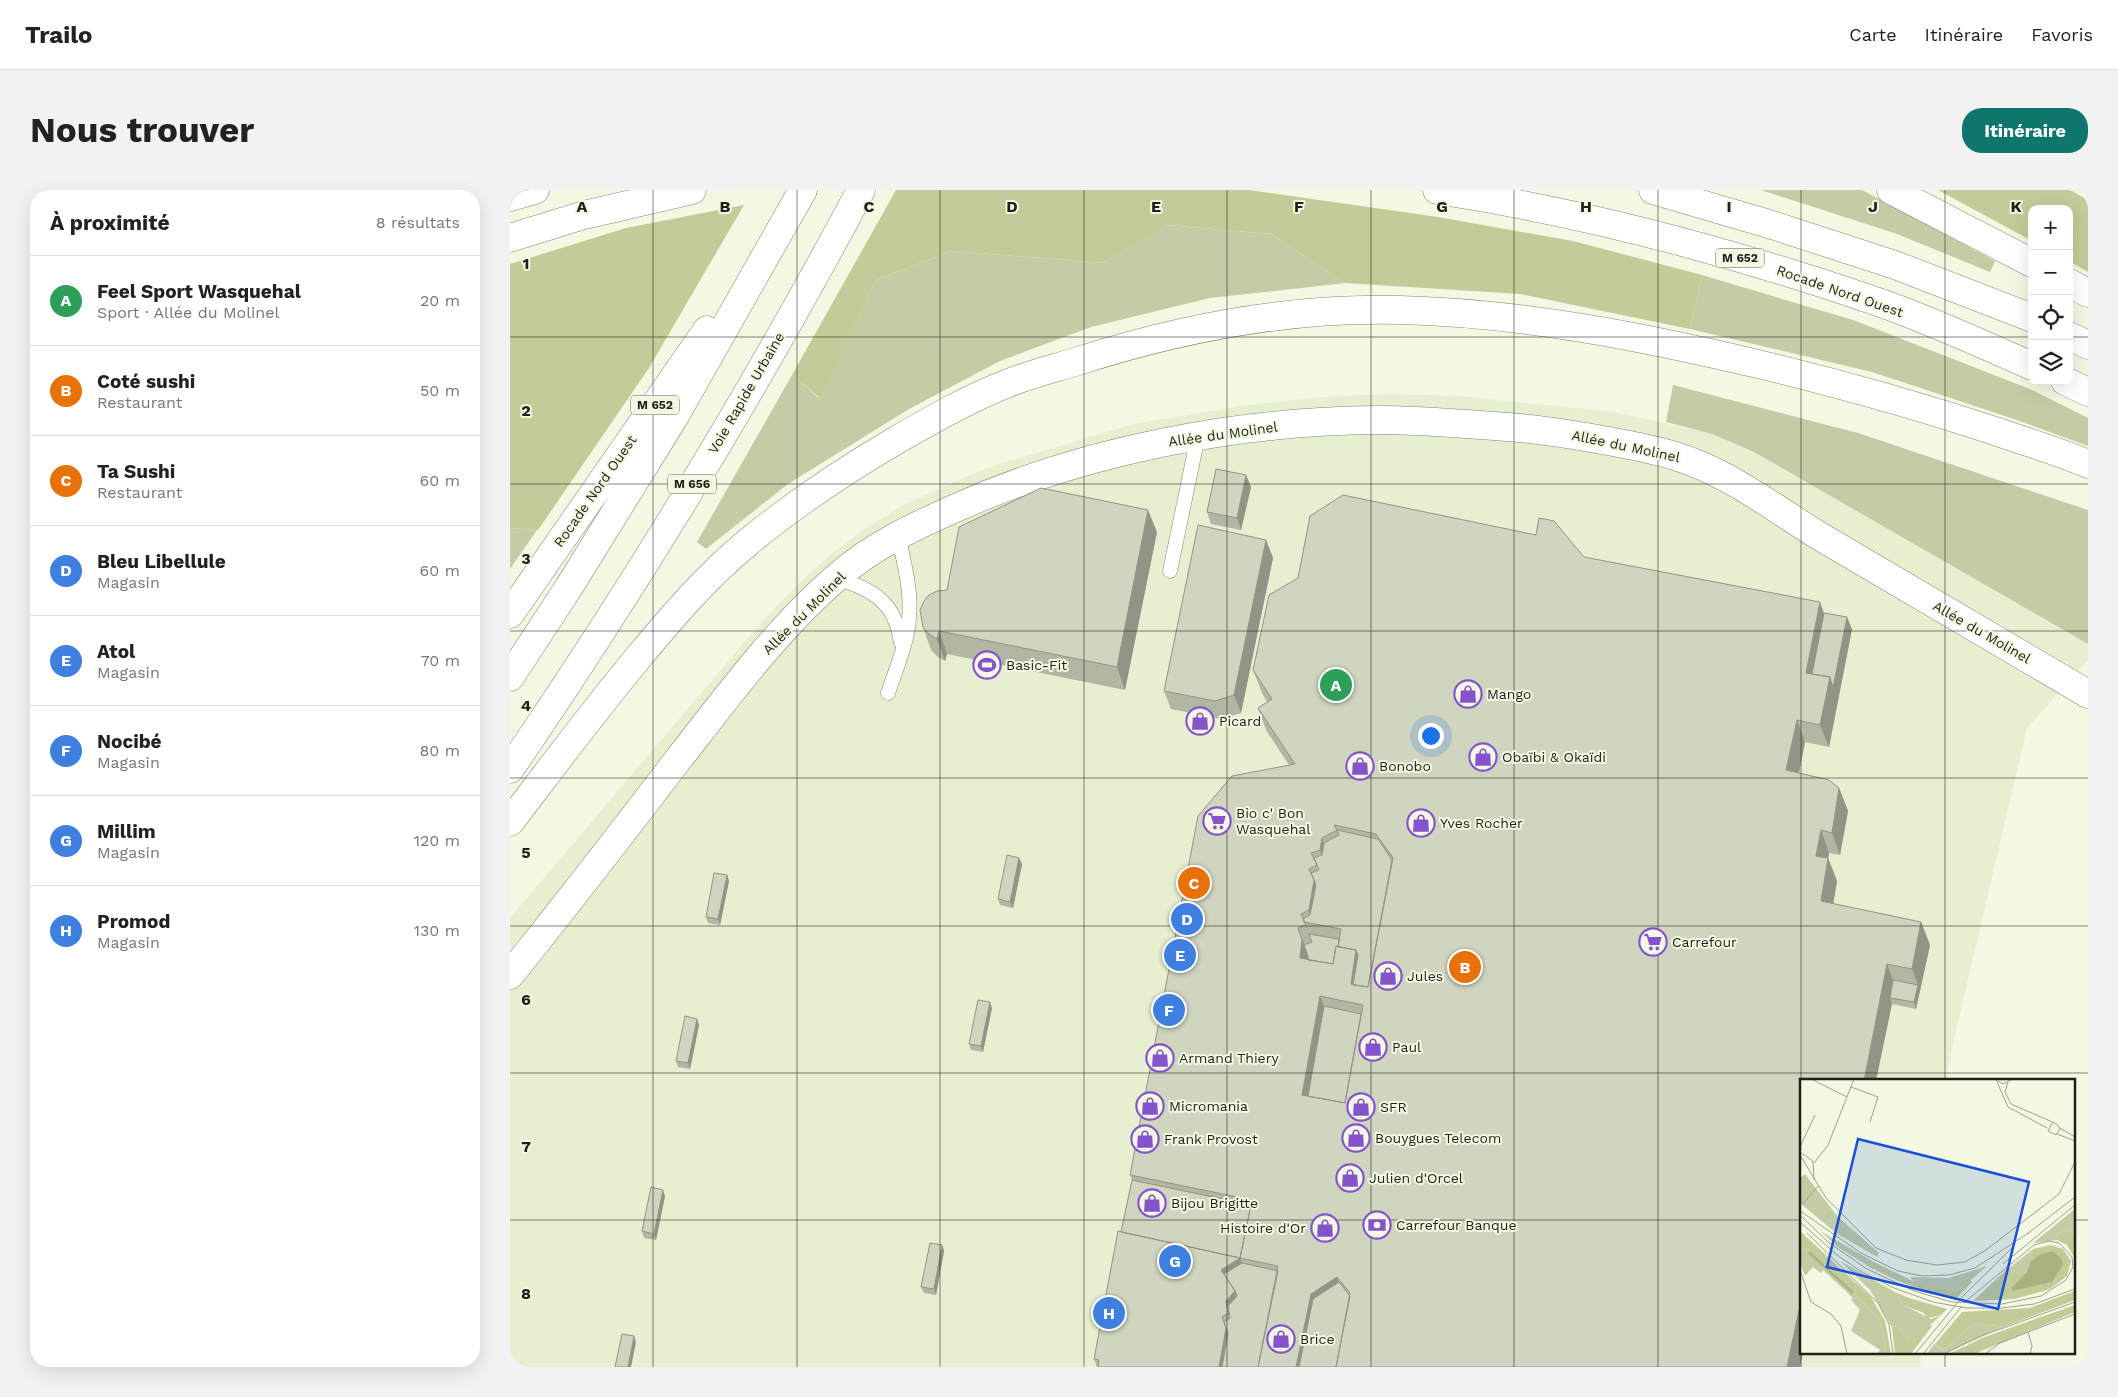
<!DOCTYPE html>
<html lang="fr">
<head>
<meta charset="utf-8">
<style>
  :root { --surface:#fff; --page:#f2f2f2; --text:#222; --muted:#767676; --line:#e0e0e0; --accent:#0f766e }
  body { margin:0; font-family:"Work Sans",sans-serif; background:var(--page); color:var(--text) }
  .controls { position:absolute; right:15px; top:15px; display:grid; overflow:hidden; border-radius:10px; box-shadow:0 5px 20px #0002 }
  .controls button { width:45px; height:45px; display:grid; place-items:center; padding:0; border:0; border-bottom:1px solid var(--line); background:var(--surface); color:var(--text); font:25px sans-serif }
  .you { position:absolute; left:920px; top:545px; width:18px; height:18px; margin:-12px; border:4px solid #fff; border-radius:50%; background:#1a73e8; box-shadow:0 0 0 8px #1a73e833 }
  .badge { display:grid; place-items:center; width:32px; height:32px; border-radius:50%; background:var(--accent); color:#fff; font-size:16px; font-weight:700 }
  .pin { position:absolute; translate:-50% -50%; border:2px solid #fff; box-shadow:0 1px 5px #0006 }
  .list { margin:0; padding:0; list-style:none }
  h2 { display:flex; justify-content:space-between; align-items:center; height:65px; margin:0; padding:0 20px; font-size:21px }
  h2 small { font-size:16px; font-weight:400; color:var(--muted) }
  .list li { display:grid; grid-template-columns:32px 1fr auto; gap:15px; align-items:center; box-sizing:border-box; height:90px; padding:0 20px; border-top:1px solid var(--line) }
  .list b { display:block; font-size:19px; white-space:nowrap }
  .list p { margin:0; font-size:16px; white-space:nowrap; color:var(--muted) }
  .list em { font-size:16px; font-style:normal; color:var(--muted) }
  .icon { flex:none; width:28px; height:28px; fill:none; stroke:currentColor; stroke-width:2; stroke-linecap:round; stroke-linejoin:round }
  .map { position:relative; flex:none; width:1578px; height:1177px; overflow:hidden; border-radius:20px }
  header { display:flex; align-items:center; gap:30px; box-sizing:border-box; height:70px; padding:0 25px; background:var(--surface); border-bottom:1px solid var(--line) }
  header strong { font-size:24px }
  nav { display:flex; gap:28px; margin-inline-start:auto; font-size:18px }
  .intro { display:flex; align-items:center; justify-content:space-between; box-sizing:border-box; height:120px; padding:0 30px }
  h1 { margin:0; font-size:35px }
  .button { padding:12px 22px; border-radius:20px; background:var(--accent); color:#fff; font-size:18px; font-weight:700 }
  main { display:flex; gap:30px; padding:0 30px }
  aside { flex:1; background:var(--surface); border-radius:20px; box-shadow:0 5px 20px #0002 }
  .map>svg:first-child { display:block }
</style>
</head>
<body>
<header>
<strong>Trailo</strong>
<nav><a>Carte</a><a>Itinéraire</a><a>Favoris</a></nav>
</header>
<div class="intro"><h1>Nous trouver</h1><a class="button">Itinéraire</a></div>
<main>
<aside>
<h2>À proximité<small>8 résultats</small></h2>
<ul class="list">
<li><span class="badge" style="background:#2e9e5b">A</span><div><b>Feel Sport Wasquehal</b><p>Sport · Allée du Molinel</p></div><em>20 m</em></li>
<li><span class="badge" style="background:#e8710a">B</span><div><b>Coté sushi</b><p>Restaurant</p></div><em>50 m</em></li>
<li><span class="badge" style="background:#e8710a">C</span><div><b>Ta Sushi</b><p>Restaurant</p></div><em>60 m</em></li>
<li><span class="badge" style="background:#3f7fe0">D</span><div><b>Bleu Libellule</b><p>Magasin</p></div><em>60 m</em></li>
<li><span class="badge" style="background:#3f7fe0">E</span><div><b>Atol</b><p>Magasin</p></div><em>70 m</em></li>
<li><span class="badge" style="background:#3f7fe0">F</span><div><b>Nocibé</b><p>Magasin</p></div><em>80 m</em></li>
<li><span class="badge" style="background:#3f7fe0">G</span><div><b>Millim</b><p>Magasin</p></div><em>120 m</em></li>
<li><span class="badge" style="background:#3f7fe0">H</span><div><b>Promod</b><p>Magasin</p></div><em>130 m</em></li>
</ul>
</aside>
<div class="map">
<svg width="1578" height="1177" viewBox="0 0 1578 1177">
  <rect width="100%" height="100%" fill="#f2f8e1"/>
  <!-- built -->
  <path fill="#e7efd1" d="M884 204 948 206 1104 222 1202 244 1244 262 1578 454V470L1517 538 1441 862 1436 891H1292V1163H1411L1410 1177H0V728L242 443 286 396 319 366 353 340 388 318 435 296 483 276 623 234 738 215 826 206Z"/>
  <!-- green -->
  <path fill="#c2cda5" d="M1251 0H1352L1485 71 1480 82 1387 44Z
    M655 35 761 44 836 93 700 108 581 137 490 171 399 219 278 294 196 359 187 352 282 185 309 208 366 90 442 61 593 73Z
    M1192 85 1343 130 1520 199 1578 228V256L1504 229 1362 182 1180 139Z
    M1163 195 1348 243 1578 320V454L1244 262 1202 244 1156 232Z
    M0 338 27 340 0 379Z"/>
  <!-- forest -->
  <path fill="#c0cd98" d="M386 0H739L928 27 1063 51 1192 85 1180 139 1010 104 836 93 761 44 656 35 593 73 442 61 366 90 310 208 282 185Z
    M1428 0H1560L1578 10V82L1559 71V19H1522V51Z
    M234 15 139 178 28 340 0 338V74L116 38Z"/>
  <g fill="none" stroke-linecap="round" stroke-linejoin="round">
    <!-- lane casing -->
    <g stroke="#818672" stroke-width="15">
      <path id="lane" d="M660 381 688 246
        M326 388C362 399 386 412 391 453
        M378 503C386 479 397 454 399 429 402 402 394 372 388 345"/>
    </g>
    <!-- secondary casing -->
    <g stroke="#818672" stroke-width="29">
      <path id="secondary" d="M0 785C57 714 112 643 167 571 217 507 266 440 327 387 362 356 405 336 448 317 575 260 729 231 867 230 911 230 955 234 998 237 1039 240 1078 247 1119 255 1140 259 1162 264 1182 272 1227 289 1270 322 1311 347 1400 399 1489 451 1578 504"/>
    </g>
    <!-- highway casing -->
    <g stroke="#818672" stroke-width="29">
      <path id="highway" d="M927 0C1078 23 1226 63 1371 113 1422 131 1472 154 1522 176
        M1143 0 1259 34 1385 75 1522 128
        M1381 0 1522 73
        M0 7 25 0
        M0 48 74 25 182 0
        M1559 93 1578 103
        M1559 146 1578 155
        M1555 191 1578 202
        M0 424 197 140
        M0 487 59 397 163 229 293 0
        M0 579C127 393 245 199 351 0
        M0 632C42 577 83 522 127 469 161 428 196 387 237 353 283 315 334 281 385 251 421 230 458 209 496 194 518 185 542 179 565 172 670 138 779 117 890 120 1013 123 1134 147 1252 175 1331 194 1409 216 1485 241 1516 252 1548 261 1578 274"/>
    </g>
    <!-- lane -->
    <use href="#lane" stroke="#fff" stroke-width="14"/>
    <!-- secondary -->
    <use href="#secondary" stroke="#fff" stroke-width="28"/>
    <!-- highway -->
    <use href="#highway" stroke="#fff" stroke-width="28"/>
  </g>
  <!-- wall -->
  <path fill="#b2b7a4" d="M736 285 741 297 731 340 701 334 697 322Z
    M647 342 615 500 437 464 435 471 428 467 421 460 413 437 437 400Z
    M756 350 763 368 731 523 711 529 661 519 654 501Z
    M1074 367 1314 423 1342 439 1319 557 1295 552 1289 583 1329 598 1338 621 1330 665 1319 663 1318 668 1327 691 1323 714 1411 732 1420 755 1406 819 1382 814 1292 891V1163H1293L1290 1177H587L584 1169 622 990 620 985 779 575 756 540 748 518 757 512 752 503 743 480Z
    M509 668 512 674 503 718 490 715 488 709Z
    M217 685 219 691 210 735 198 733 196 727Z
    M482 818 473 862 461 860 459 854Z
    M187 829 189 835 180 879 168 877 166 871Z
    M155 1006 146 1050 134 1048 132 1041Z
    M432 1055 434 1061 426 1105 414 1103 411 1097Z"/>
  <!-- shaded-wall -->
  <path fill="#919586" d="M736 285 741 297 731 340 727 328Z
    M638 320 647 342 615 500 607 477Z
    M756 350 763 368 731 523 724 505Z
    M1310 412 1318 435 1306 495 1296 483Z
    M1337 427 1342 439 1319 557 1310 535 1320 487Z
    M429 441 437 464 435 471 427 449Z
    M1287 530 1295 552 1285 603 1276 580Z
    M1329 598 1338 621 1330 665 1322 643Z
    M1311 640 1319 663 1315 688 1306 666Z
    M812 648 820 670 818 683 810 660Z
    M509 668 512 674 503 718 500 712Z
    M1318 668 1327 691 1320 734 1311 711Z
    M217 685 219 691 210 735 208 729Z
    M804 690 813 712 804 734 799 720Z
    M1411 732 1420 755 1406 819 1404 812 1408 795 1402 779Z
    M788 738 801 772 790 768Z
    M846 760 854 782 851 801 841 794Z
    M1377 774 1385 796 1380 808 1382 814 1366 891H1354Z
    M810 806 818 828 803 917 792 905Z
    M480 812 482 818 473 862 471 856Z
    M187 829 189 835 180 879 178 873Z
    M153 1000 155 1006 146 1050 144 1044Z
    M432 1055 434 1061 426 1105 424 1099Z
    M730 1068 738 1090 723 1100 711 1080Z
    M827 1087 835 1110 799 1177H786L801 1104Z
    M725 1101 733 1123 726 1146 718 1123 716 1111Z
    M1289 1120 1292 1128V1163H1293L1290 1177H1277Z
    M716 1138 724 1161 721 1177H709Z
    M124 1146 126 1152 121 1177H118Z"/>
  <!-- building -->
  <path fill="#cfd5bf" stroke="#919586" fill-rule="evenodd" d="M706 279 736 285 727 328 697 322Z
    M531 298 638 320 607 477 429 441 427 449 419 444 413 437 410 420 414 411 419 405 427 401 437 400 449 337Z
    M833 305 1026 345 1029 328 1044 331 1074 367 1310 412 1296 483 1320 487 1310 535 1287 530 1276 580 1319 590 1329 598 1322 643 1311 640 1306 666 1318 668 1311 711 1411 732 1402 779 1377 774 1354 891H1292V1120H1289L1277 1177H826L840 1103 827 1087 801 1104 786 1177H748L768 1076 730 1068 711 1080 725 1101 716 1111 718 1123 712 1127 716 1138 709 1177H588L589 1170 584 1169 608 1041 730 1068 742 1010 620 985 688 626 722 586 785 574 748 518 762 509 743 480 759 405 788 388 800 326ZM824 635 866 644 883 668 858 797 841 794 846 760 826 756 823 774 790 768 792 750 788 738 796 735 791 724 799 720 804 690 799 679 807 675 801 663 810 660 812 648 827 640ZM810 806 853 815 835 913 792 905Z
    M688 335 756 350 724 505 705 511 654 501Z
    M1314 423 1337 427 1323 498 1320 487 1302 484Z
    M827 640 868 649 882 670 858 797 843 795 848 765 846 760 828 757 831 739 794 732 793 729 800 725 806 695 801 683 809 680 804 668 812 665 814 653 829 645Z
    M497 665 509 668 500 712 488 709Z
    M204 683 217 685 208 729 196 727Z
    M799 744 829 749 828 757 826 756 823 774 798 770V766L794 755 802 752Z
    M1383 790 1408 795 1404 812 1380 808Z
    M468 810 480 812 471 856 459 854Z
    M814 816 851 824 835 913 798 906Z
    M175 826 187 829 178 873 166 871Z
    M622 990 741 1015 730 1068 611 1042Z
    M141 997 153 1000 144 1044 132 1041Z
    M420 1053 432 1055 424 1099 411 1097Z
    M732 1073 768 1081 748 1177H712L718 1143 714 1132 720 1128 718 1116 727 1106 725 1101 714 1084Z
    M829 1092 840 1106 826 1177H789L803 1109Z
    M112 1144 124 1146 118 1177H105Z"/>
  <!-- grid -->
  <path fill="none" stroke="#1f2119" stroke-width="1" stroke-opacity="0.55" d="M143 0V1177M287 0V1177M430 0V1177M574 0V1177M717 0V1177M861 0V1177M1004 0V1177M1148 0V1177M1291 0V1177M1435 0V891M0 147H1522M1559 147H1578M0 294H1578M0 441H1578M0 588H1578M0 736H1578M0 883H1578M0 1030H1292M1564 1030H1578M1435 1163V1177"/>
  <!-- icons -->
  <defs>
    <g id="stadium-ring" transform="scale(1.4375)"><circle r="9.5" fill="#f2f8e1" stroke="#8554cd" stroke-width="1.5"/><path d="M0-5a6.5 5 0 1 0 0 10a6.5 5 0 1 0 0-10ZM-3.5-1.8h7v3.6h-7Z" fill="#8554cd"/></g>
    <g id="shop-ring" transform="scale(1.4375)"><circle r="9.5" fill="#f2f8e1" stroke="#8554cd" stroke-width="1.5"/><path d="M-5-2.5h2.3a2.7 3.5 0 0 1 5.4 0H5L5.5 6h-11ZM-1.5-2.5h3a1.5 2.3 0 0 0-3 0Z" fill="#8554cd"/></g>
    <g id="supermarket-ring" transform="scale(1.4375)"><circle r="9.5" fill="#f2f8e1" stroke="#8554cd" stroke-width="1.5"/><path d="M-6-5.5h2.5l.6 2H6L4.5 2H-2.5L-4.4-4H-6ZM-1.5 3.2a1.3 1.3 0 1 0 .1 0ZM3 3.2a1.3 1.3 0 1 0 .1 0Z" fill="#8554cd"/></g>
    <g id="bank-ring" transform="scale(1.4375)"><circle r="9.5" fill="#f2f8e1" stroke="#8554cd" stroke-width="1.5"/><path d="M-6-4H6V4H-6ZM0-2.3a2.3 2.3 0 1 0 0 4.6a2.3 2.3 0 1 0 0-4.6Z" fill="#8554cd"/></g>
  </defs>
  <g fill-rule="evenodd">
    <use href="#stadium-ring" x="477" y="475"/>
    <use href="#shop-ring" x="958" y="504"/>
    <use href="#shop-ring" x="690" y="531"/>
    <use href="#shop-ring" x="973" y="567"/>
    <use href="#shop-ring" x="850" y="576"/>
    <use href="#supermarket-ring" x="707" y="631"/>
    <use href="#shop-ring" x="911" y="633"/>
    <use href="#supermarket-ring" x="1143" y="752"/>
    <use href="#shop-ring" x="878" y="786"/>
    <use href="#shop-ring" x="863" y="857"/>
    <use href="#shop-ring" x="650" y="868"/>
    <use href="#shop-ring" x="640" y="916"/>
    <use href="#shop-ring" x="851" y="917"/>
    <use href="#shop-ring" x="846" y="948"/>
    <use href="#shop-ring" x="635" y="949"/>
    <use href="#shop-ring" x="840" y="988"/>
    <use href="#shop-ring" x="642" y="1013"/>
    <use href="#bank-ring" x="867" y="1035"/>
    <use href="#shop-ring" x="815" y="1038"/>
    <use href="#shop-ring" x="771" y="1149"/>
  </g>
  <g text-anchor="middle" stroke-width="4" stroke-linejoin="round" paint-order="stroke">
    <!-- shield labels -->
    <g fill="#f2f8e1" stroke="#5e6255" stroke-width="1">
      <rect x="1206" y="58.5" width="48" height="19" rx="4"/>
      <rect x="121" y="205.5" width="48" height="19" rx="4"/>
      <rect x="158" y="284.5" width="48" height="19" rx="4"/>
    </g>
    <g font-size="12" font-weight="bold" fill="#1f2119">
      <text x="1230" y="72">M 652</text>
      <text x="145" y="219">M 652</text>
      <text x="182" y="298">M 656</text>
    </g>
    <!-- street labels -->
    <g font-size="14" fill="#1f2119" stroke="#f2f8e1">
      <text transform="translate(1330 101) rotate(19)" y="5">Rocade Nord Ouest</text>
      <text transform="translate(236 203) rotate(-60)" y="5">Voie Rapide Urbaine</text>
      <text transform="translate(713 244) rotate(-8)" y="5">Allée du Molinel</text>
      <text transform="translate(1116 256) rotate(12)" y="5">Allée du Molinel</text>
      <text transform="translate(85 301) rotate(-55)" y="5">Rocade Nord Ouest</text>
      <text transform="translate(294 423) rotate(-45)" y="5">Allée du Molinel</text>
      <text transform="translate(1472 442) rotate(30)" y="5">Allée du Molinel</text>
    </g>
    <!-- poi labels -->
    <g font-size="14" fill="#1f2119" stroke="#f2f8e1" text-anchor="start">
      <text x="496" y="480">Basic-Fit</text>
      <text x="977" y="509">Mango</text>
      <text x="709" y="536">Picard</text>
      <text x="992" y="572">Obaïbi &amp; Okaïdi</text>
      <text x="869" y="581">Bonobo</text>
      <text x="726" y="628">Bio c' Bon<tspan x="726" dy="16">Wasquehal</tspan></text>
      <text x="930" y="638">Yves Rocher</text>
      <text x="1162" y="757">Carrefour</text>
      <text x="897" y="791">Jules</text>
      <text x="882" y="862">Paul</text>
      <text x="669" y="873">Armand Thiery</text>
      <text x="659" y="921">Micromania</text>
      <text x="870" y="922">SFR</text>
      <text x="865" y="953">Bouygues Telecom</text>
      <text x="654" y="954">Frank Provost</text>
      <text x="859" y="993">Julien d'Orcel</text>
      <text x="661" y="1018">Bijou Brigitte</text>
      <text x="886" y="1040">Carrefour Banque</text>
      <text x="796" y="1043" text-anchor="end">Histoire d'Or</text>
      <text x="790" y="1154">Brice</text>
    </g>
  </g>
  <!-- overview -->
  <g transform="translate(1290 889)">
    <rect width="275" height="275" fill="#f2f8e1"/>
    <path d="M5 95 38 138 79 174 77 178 36 154 0 124V99ZM275 130V155L268 151 258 154 257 161 233 164ZM20 152 74 183 71 189 38 168ZM0 168 12 173 78 238 83 252 86 275H77L80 271 51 252 60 231 51 221 53 219 23 191 21 194 13 188 5 197 0 183ZM233 170 230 176 233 180 227 193 215 197 204 193ZM40 182 95 213 103 226 131 240 141 236 114 262H109L97 247 92 248 70 211ZM187 187 160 211 151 212 135 207 128 209 116 205 110 198 149 199ZM177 244 203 248 143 275H127L134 265 144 271 167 249Z" fill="#c2cda5"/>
    <path d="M268 151 275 155V180L267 166 257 161 258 154ZM0 152 71 218 85 242 91 275H86L83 252 78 238 12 173 0 168ZM251 166 263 170 271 182 267 197 250 210 215 220 173 222 204 193 215 196 227 193 212 208 241 206 253 172 233 180 230 176 233 170ZM74 183 127 209 135 206 151 212 160 211 170 200 172 203 155 221 98 202 71 189ZM275 212V221L203 248 177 244 167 249 144 271 135 265 162 233 229 229ZM95 213 109 219 147 230 141 236 127 239 124 234 103 226ZM275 226V233L174 275H149L182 259ZM128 246 132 247 111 275H95L92 248 97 247 109 262H114Z" fill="#c0cd98"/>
    <path d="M253 172 262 180 263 185 252 203 212 212V208L227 193 231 182 241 175Z" fill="#a7b47f"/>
    <path fill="none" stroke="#a7b47f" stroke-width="2.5" d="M9 173 53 214"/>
    <path fill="none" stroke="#9ea291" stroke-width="1" d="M11 0 47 18M194 0 203 5 213 0M197 3 208 28 247 49M208 3 205 13 211 25 257 45 260 50 256 56 248 52 252 44M51 8 78 18 70 43M260 49 275 58M257 55 275 62M0 68 15 36M0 73 13 82 14 101M0 76 26 119 76 169 106 181 137 186 165 183 186 171 259 115 275 83M14 84 28 66 54 0M2 126 18 107M0 132 61 174 98 192 122 197 149 196 175 189 230 153M0 136 28 163 67 190 114 212 152 223 202 225 241 217 266 201 273 188 272 178 259 164 249 162 234 166 166 222M0 143 37 176 62 193 94 209 133 223 166 229H201L234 225 275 210M7 154 78 224 89 245 93 275M227 155 275 118M203 185 275 126M0 191 11 223 31 235 41 247 47 275M228 253 232 267 230 275M115 275 163 217 213 168M123 275 162 227M144 275 181 257 275 223M185 275 200 264 275 235"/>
    <path fill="#1d4ed8" fill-opacity="0.15" stroke="#1d4ed8" stroke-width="2.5" d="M58 60 229 103 198 230 27 188Z"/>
    <rect width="275" height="275" fill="none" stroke="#1f2119" stroke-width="2.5"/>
  </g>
  <g font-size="16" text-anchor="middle" font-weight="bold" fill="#1f2119" stroke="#f2f8e1" stroke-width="4" stroke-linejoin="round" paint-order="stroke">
    <text x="72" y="22">A</text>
    <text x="215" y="22">B</text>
    <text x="359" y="22">C</text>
    <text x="502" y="22">D</text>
    <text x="646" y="22">E</text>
    <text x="789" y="22">F</text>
    <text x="932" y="22">G</text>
    <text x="1076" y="22">H</text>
    <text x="1219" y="22">I</text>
    <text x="1363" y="22">J</text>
    <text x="1506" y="22">K</text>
    <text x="16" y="79">1</text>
    <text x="16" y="226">2</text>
    <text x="16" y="374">3</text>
    <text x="16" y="521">4</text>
    <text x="16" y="668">5</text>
    <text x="16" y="815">6</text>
    <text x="16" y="962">7</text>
    <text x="16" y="1109">8</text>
  </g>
</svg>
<div class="controls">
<button>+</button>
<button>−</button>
<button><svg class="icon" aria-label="locate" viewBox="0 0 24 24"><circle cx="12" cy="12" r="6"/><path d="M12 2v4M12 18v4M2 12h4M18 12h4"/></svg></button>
<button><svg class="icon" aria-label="layers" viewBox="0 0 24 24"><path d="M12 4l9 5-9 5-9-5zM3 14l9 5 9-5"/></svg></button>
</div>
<div class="you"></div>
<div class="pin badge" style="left:826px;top:495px;background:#2e9e5b">A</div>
<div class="pin badge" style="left:955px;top:777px;background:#e8710a">B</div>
<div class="pin badge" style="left:684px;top:693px;background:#e8710a">C</div>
<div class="pin badge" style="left:677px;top:729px;background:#3f7fe0">D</div>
<div class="pin badge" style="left:670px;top:765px;background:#3f7fe0">E</div>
<div class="pin badge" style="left:659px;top:820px;background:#3f7fe0">F</div>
<div class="pin badge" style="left:665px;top:1071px;background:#3f7fe0">G</div>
<div class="pin badge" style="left:599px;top:1123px;background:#3f7fe0">H</div>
</div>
</main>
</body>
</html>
